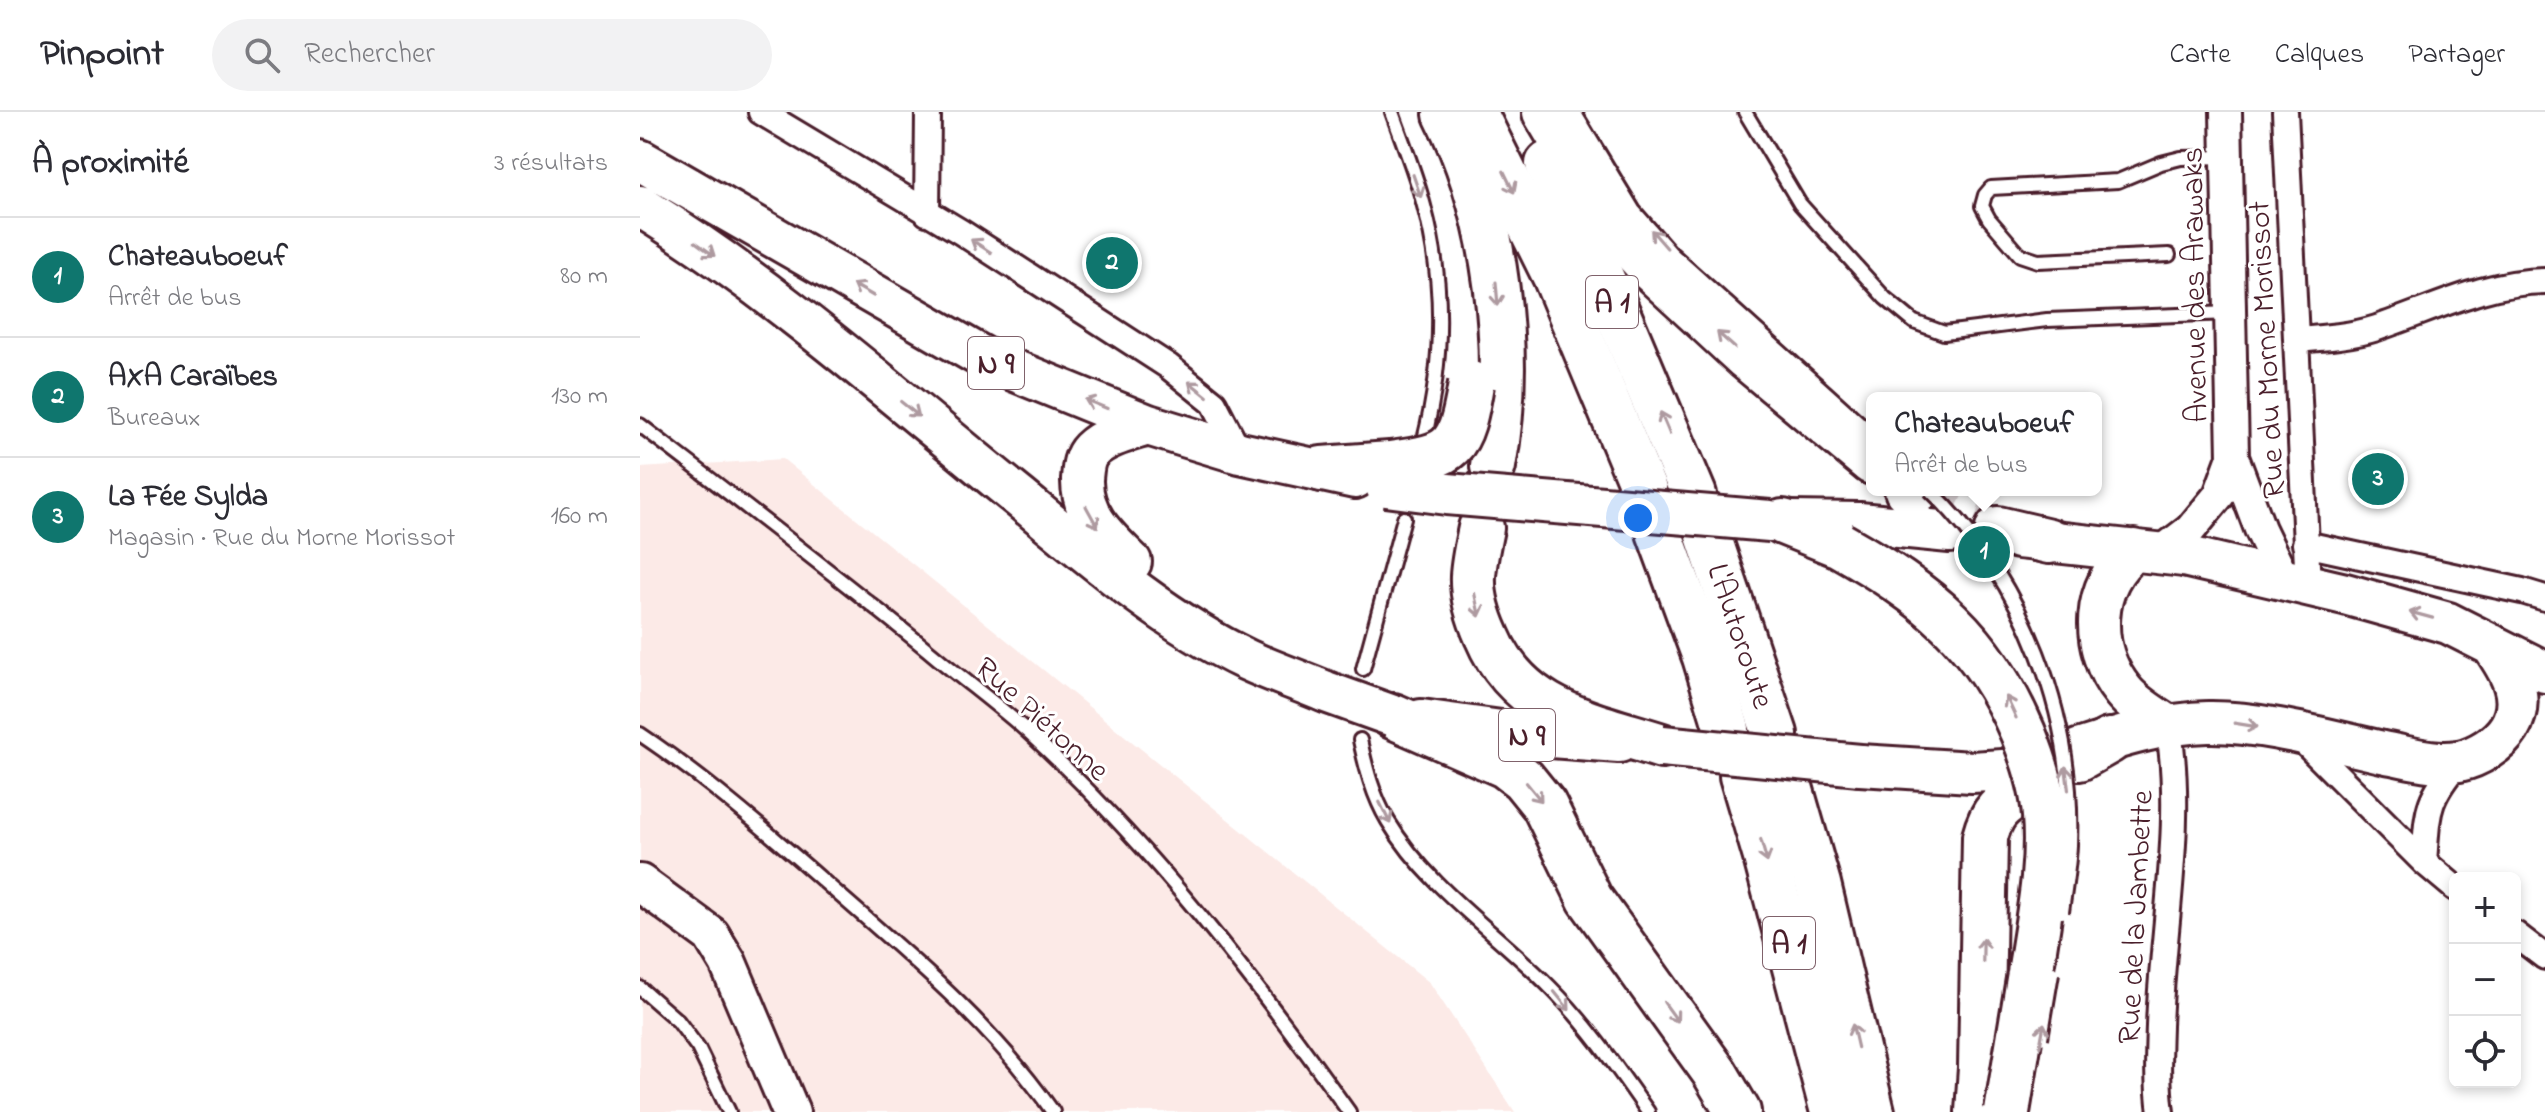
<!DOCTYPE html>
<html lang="fr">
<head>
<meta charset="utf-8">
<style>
  :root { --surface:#fff; --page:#f2f2f3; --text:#2b2b33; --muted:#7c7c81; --line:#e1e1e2; --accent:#0f766e }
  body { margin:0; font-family:"Indie Flower",sans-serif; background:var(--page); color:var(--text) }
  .controls { position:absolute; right:24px; bottom:24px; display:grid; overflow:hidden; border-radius:12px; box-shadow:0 4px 12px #0003 }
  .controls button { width:72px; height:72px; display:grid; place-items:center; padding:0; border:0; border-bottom:2px solid var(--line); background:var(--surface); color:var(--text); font:40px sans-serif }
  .you { position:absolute; left:998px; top:406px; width:28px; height:28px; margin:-20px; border:6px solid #fff; border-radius:50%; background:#1a73e8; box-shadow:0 0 0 12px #1a73e833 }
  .badge { display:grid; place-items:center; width:52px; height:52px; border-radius:50%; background:var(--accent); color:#fff; font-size:26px; font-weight:700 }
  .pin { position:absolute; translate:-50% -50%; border:4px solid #fff; box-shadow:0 2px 8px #0006 }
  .popup { position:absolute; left:1226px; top:280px; width:236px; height:104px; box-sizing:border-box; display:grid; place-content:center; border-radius:12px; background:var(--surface); filter:drop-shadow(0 2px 6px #0005); font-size:26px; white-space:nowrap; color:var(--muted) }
  .popup b { font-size:30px; color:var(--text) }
  .popup::after { content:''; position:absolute; left:50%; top:100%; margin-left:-16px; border:16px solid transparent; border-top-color:var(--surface) }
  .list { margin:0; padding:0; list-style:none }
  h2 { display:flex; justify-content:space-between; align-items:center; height:104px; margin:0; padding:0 32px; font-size:34px }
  h2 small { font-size:26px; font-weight:400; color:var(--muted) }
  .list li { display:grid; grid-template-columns:52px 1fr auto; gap:24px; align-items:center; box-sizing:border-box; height:120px; padding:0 32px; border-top:2px solid var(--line) }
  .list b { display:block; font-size:30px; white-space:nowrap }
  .list p { margin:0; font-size:26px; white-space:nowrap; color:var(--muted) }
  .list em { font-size:26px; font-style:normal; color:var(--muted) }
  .icon { flex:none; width:44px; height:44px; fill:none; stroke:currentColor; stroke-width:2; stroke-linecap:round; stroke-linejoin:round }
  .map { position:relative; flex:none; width:1905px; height:1000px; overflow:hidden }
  header { display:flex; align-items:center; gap:48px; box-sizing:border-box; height:112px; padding:0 40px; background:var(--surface); border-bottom:2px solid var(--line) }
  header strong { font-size:38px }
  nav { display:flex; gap:44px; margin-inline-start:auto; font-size:28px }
  .search { width:560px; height:72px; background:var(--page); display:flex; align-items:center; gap:20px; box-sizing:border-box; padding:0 28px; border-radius:44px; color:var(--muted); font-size:30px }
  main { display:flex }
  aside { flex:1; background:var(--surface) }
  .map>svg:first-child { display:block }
</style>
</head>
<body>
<header>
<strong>Pinpoint</strong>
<div class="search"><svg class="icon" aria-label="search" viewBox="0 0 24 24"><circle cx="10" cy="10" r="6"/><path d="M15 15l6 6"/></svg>Rechercher</div>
<nav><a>Carte</a><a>Calques</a><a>Partager</a></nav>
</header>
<main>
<aside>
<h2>À proximité<small>3 résultats</small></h2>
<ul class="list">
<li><span class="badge">1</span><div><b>Chateauboeuf</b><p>Arrêt de bus</p></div><em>80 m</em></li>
<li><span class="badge">2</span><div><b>AXA Caraïbes</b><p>Bureaux</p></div><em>130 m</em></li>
<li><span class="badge">3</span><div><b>La Fée Sylda</b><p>Magasin · Rue du Morne Morissot</p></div><em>160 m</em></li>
</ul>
</aside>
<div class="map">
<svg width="1905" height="1000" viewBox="0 0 1905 1000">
  <rect width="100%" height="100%" fill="#fff"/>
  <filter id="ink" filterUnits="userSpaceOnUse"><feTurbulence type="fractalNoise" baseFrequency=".0125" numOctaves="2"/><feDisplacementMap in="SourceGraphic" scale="16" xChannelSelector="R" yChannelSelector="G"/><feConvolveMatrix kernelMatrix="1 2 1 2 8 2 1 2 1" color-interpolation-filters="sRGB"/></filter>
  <g filter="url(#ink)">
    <!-- built -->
    <path fill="#fceae7" d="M143 347 790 871 875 1000H0V356Z"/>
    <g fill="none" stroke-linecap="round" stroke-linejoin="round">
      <!-- motorway-tunnel -->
      <path stroke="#dbd2d5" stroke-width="44" stroke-dasharray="44 22" stroke-linecap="butt" d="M1274 382 1324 406 1358 417"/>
      <!-- service casing -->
      <g stroke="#4a1f2b" stroke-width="18">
        <path id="service" d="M752 0C763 31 776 62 784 94 805 171 803 251 784 328
          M934 0 994 99 1031 141 1232 322
          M1105 0 1160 92 1245 186 1274 210 1304 221 1407 208 1591 201
          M1529 143 1398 149 1380 143 1349 107 1342 94 1345 83 1351 76 1478 69 1521 51 1541 46 1587 45
          M0 313C99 389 199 465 295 544 326 570 359 594 389 621 511 733 614 866 709 1000
          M723 557 764 406
          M0 622C70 669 132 724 195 779 273 847 354 915 413 1000
          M720 628C726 656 733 684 748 709 788 776 856 820 910 875 947 912 978 957 1008 1000
          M0 876 38 909 58 936 89 1000"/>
      </g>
      <!-- minor casing -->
      <g stroke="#4a1f2b" stroke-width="30">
        <path id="minor" d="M121 0 321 120 528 254 574 291 600 341
          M1645 0 1668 474
          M287 101 288 0
          M1657 228C1684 226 1712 224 1737 216 1794 197 1844 170 1905 169
          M1665 432 1882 479 1905 486
          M1659 625 1784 750 1815 776
          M1784 750C1788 699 1785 689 1819 649
          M1875 822 1905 845
          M1521 1000C1517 971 1518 943 1519 914 1522 819 1545 706 1528 614"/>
      </g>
      <!-- tertiary casing -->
      <g stroke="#4a1f2b" stroke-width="36">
        <path id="tertiary" d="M1586 0 1593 345 1620 417 1644 467
          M1521 440 1550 418 1579 383 1593 345"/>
      </g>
      <!-- secondary casing -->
      <g stroke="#4a1f2b" stroke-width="42">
        <path id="secondary" d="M0 771 71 823 88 851 151 1000"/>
      </g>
      <!-- primary casing -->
      <g stroke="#4a1f2b" stroke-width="46">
        <path id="primary" d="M0 48 346 247 508 313 600 341 715 366
          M0 94C136 178 256 286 380 386 450 444 525 509 607 548 633 560 660 569 686 580
          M1150 410 1219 411 1310 420
          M1378 426 1544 444 1705 482 1808 511 1905 560
          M1494 438C1451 472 1448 536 1483 579 1495 594 1512 603 1528 614
          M491 450C467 426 441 404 442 367 443 357 443 346 451 338 465 324 489 319 508 313
          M781 608 897 624 979 630
          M1438 638C1480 625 1523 611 1568 610 1623 609 1692 629 1747 641 1769 645 1796 653 1819 649 1838 645 1859 632 1869 616 1887 586 1870 559 1852 533
          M1220 653 1332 660 1378 657"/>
      </g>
      <!-- motorway casing -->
      <g stroke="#4a1f2b" stroke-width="50">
        <g id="motorway">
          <path d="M834 0 915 164 1004 378"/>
          <path d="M905 0 960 92 987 130 1011 157 1106 245 1232 350"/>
          <path d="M806 2C857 103 874 243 853 354"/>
          <path d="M908 52 974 193 1054 383"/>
          <path d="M682 357 750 352"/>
          <path d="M1267 378 1274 382"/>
          <path d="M1143 410 1200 433"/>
          <path d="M841 416C838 431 834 448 833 464 832 485 839 506 847 524 879 601 950 611 1022 634"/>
          <path d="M1358 417 1409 429"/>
          <path d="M1019 420 1065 545 1087 617"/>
          <path id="s1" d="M1068 423 1135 622"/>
          <path d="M753 604 865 653 883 667 904 693 950 787 1075 961 1098 1000"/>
          <path d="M1439 646 1469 629"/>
          <path d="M1102 664 1126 745 1193 1000"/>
          <path d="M1148 668 1178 772 1232 1000"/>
          <path d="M1338 1000 1341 956 1345 725C1352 698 1361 693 1384 678"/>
        </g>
      </g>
      <!-- service -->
      <use href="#service" stroke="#fff" stroke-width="12"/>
      <!-- minor -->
      <use href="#minor" stroke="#fff" stroke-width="24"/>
      <!-- tertiary -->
      <use href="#tertiary" stroke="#fff" stroke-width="30"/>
      <!-- secondary -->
      <use href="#secondary" stroke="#fff" stroke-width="36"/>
      <!-- primary -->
      <use href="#primary" stroke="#fff" stroke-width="40"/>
      <!-- motorway -->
      <use href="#motorway" stroke="#fff" stroke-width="44"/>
      <!-- service-bridge casing -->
      <g stroke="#4a1f2b" stroke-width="18" stroke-linecap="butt">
        <path id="service-bridge" d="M1290 378C1384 468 1435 603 1430 733 1429 755 1425 777 1422 800
          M1401 926 1412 861"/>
      </g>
      <!-- primary-bridge casing -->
      <g stroke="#4a1f2b" stroke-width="46" stroke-linecap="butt">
        <path id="primary-bridge" d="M746 374 807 382 1130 409
          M686 580 753 604
          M1022 634 1220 653"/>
      </g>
      <!-- motorway-bridge casing -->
      <g stroke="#4a1f2b" stroke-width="50" stroke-linecap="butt">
        <path id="motorway-bridge" d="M750 352C815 344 820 337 831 272
          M1200 433C1288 483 1343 526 1383 621 1394 648 1403 675 1405 704 1409 750 1400 797 1393 843 1384 895 1376 948 1367 1000"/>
      </g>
      <!-- service-bridge -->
      <use href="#service-bridge" stroke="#fff" stroke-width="12"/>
      <!-- primary-bridge -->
      <use href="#primary-bridge" stroke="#fff" stroke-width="40"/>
      <!-- motorway-bridge -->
      <use href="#motorway-bridge" stroke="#fff" stroke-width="44"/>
    </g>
    <!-- one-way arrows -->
    <defs><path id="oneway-shaft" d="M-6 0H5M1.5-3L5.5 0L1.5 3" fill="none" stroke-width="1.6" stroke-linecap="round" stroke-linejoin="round" transform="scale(2)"/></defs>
    <g stroke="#ae9aa0">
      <use href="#oneway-shaft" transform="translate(869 70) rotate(64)"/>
      <use href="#oneway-shaft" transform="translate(777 74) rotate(71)"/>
      <use href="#oneway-shaft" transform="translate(1019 127) rotate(-131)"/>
      <use href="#oneway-shaft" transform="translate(341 134) rotate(-147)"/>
      <use href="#oneway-shaft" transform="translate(65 137) rotate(36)"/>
      <use href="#oneway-shaft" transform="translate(223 178) rotate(-150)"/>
      <use href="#oneway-shaft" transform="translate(857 182) rotate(85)"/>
      <use href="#oneway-shaft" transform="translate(1086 228) rotate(-138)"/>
      <use href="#oneway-shaft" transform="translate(558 277) rotate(-141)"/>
      <use href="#oneway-shaft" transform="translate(456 292) rotate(-158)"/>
      <use href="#oneway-shaft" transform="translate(270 297) rotate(39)"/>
      <use href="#oneway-shaft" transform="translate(1025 311) rotate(-113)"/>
      <use href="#oneway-shaft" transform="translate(452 405) rotate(61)"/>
      <use href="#oneway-shaft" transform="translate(837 493) rotate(78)"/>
      <use href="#oneway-shaft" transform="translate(1781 503) rotate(-165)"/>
      <use href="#oneway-shaft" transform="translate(1371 595) rotate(-115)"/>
      <use href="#oneway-shaft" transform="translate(1606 613) rotate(9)"/>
      <use href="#oneway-shaft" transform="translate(1427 666) rotate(-97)"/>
      <use href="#oneway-shaft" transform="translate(894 680) rotate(51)"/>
      <use href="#oneway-shaft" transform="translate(745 701) rotate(64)"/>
      <use href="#oneway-shaft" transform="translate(1124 739) rotate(74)"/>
      <use href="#oneway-shaft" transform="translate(1343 838) rotate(-89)"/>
      <use href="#oneway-shaft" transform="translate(922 889) rotate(51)"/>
      <use href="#oneway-shaft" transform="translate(1031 900) rotate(54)"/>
      <use href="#oneway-shaft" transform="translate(1402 923) rotate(-80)"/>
      <use href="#oneway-shaft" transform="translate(1215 924) rotate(-103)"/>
    </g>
  </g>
  <g text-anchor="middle" stroke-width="6" stroke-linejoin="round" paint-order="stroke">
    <!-- shield labels -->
    <g fill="#fff" stroke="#80626b" stroke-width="2">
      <rect x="946" y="164" width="52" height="52" rx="6"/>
      <rect x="328" y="225" width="56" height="52" rx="6"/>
      <rect x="859" y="597" width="56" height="52" rx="6"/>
      <rect x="1123" y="805" width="52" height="52" rx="6"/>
    </g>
    <g font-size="30" font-weight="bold" fill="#4a1f2b">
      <text x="972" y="200">A 1</text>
      <text x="356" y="261">N 9</text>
      <text x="887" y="633">N 9</text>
      <text x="1149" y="841">A 1</text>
    </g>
    <!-- street labels -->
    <g font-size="32" fill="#4a1f2b" stroke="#fff">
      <text transform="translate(1553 173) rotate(-91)" y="11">Avenue des Arawaks</text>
      <text transform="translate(1625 238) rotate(-93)" y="11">Rue du Morne Morissot</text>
      <text dy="11" stroke="none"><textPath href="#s1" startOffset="106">L'Autoroute</textPath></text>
      <text transform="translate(403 606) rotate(42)" y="11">Rue Piétonne</text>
      <text transform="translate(1494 805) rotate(-87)" y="11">Rue de la Jambette</text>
    </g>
  </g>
</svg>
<div class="controls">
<button>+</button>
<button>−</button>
<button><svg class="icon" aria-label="locate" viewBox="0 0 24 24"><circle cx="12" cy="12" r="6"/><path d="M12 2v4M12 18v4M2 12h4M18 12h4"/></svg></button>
</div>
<div class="you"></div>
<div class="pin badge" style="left:1344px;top:440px">1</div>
<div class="popup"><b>Chateauboeuf</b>Arrêt de bus</div>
<div class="pin badge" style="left:472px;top:151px">2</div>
<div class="pin badge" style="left:1738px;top:367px">3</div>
</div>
</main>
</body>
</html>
